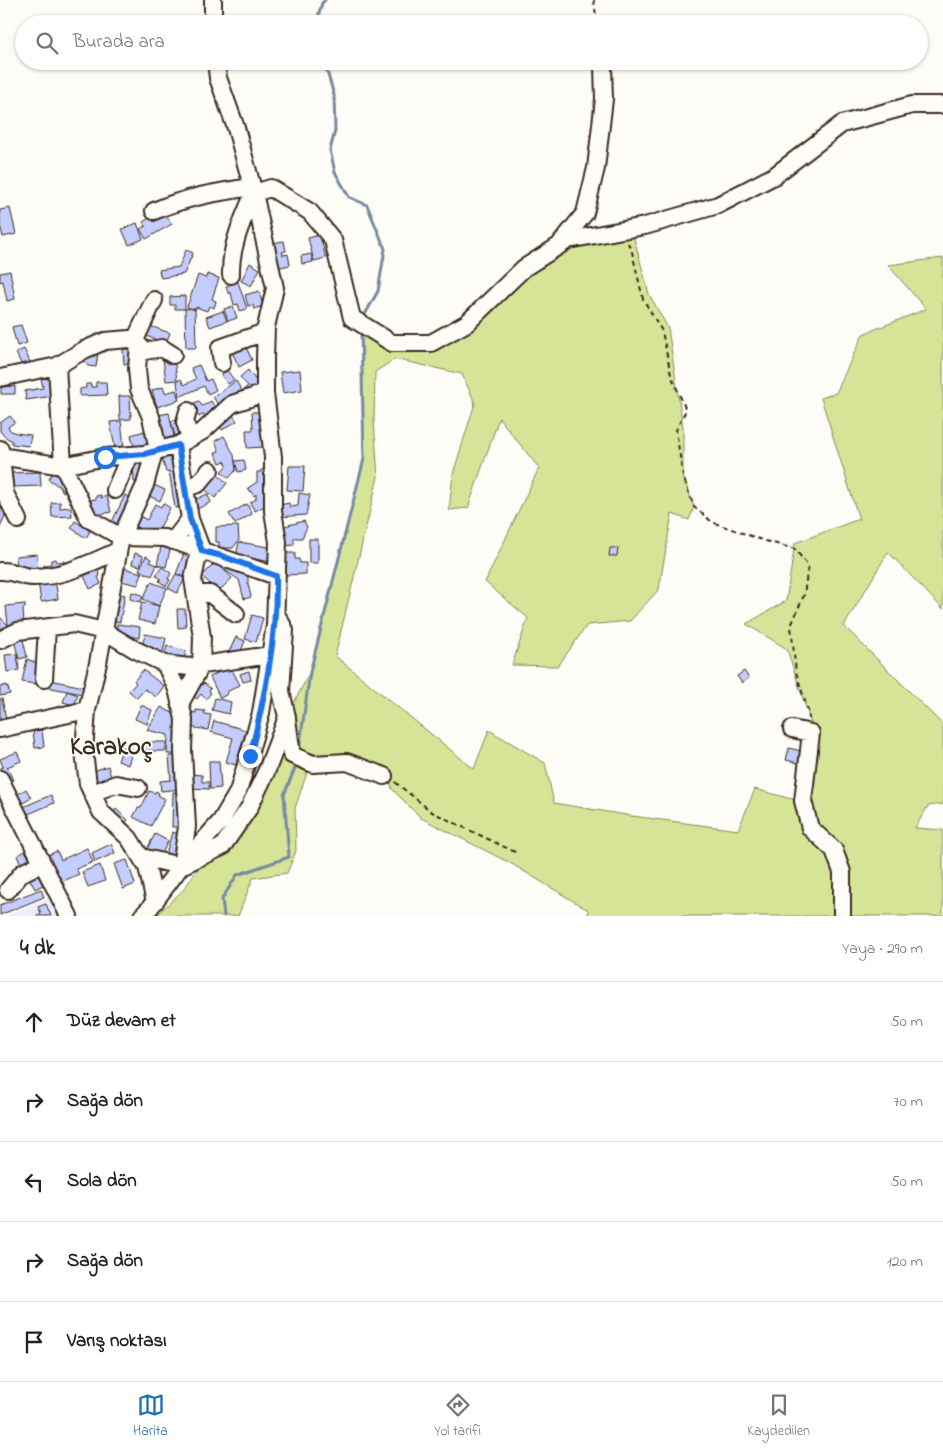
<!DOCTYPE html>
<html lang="tr">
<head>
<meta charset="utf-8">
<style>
  :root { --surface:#fff; --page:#f2f2f2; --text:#202124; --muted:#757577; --line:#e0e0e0; --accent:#1f6fb2 }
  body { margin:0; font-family:"Indie Flower",sans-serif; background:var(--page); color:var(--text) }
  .stop { position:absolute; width:15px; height:15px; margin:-11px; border:4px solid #1a73e8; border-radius:50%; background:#fff }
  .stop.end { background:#1a73e8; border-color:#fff; box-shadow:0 1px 5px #0008 }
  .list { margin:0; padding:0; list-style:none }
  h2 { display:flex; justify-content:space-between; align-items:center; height:65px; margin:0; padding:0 20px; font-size:21px }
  h2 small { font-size:16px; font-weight:400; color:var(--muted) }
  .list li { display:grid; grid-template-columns:32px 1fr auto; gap:15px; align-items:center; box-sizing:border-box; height:80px; padding:0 20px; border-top:1px solid var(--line) }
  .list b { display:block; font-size:19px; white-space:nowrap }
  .list em { font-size:16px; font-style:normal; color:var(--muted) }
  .icon { flex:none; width:28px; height:28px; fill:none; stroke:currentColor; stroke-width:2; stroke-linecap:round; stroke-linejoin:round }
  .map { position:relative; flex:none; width:943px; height:916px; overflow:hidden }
  .search { position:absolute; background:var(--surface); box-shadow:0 1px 4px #0004; left:15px; right:15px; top:15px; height:55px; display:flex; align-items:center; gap:12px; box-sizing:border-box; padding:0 18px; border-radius:28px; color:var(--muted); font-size:19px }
  .sheet { height:465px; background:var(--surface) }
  nav { display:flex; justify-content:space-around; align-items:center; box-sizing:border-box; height:70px; border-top:1px solid var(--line); background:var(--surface); font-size:14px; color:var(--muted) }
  nav a { display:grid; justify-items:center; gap:2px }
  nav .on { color:var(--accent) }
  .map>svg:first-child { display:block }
</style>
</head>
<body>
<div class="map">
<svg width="943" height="916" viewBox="0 0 943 916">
  <rect width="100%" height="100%" fill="#fdfcf7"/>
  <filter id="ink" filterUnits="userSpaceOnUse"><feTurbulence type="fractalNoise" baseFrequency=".02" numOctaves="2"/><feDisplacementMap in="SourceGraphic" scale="10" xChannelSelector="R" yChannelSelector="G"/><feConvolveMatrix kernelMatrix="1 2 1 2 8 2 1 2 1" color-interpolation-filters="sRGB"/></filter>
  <g filter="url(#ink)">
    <!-- built -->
    <path fill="#eceef9" d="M51 897 60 916H6Z"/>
    <!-- green -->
    <path fill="#d6e497" stroke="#88875a" d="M633 235 649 294 668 328 683 427V476L694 507 689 520 672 514 659 589 630 621 587 625 558 666 512 665 528 618 485 582 539 468 499 418 468 508 449 510 453 474 475 403 462 374 395 359 375 372 374 421 378 477 335 656 474 769 489 730 545 763 554 803 632 816 738 830 755 789 799 801 832 851 840 916H588V910L512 864 421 818 392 789 388 771 314 760 296 751 289 712 310 672 364 459 361 329 391 348 426 352 462 335 525 276 566 247Z
      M943 258V609L888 552 844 626 943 725V804L928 806 915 828 943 830V916H845L844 871 813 827 806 801 814 733 787 649 746 624 786 601 795 543 859 519 821 398 836 393 863 334 926 309 888 265Z
      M287 717 292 755 309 767 295 808 296 851 287 873 253 878 238 916H156L184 889 242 803Z"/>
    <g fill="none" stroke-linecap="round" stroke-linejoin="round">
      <!-- stream -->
      <path stroke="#768aa1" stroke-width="3" d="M316 24 322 3 325 0
        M324 61 334 95 335 131 330 150 335 172 349 197 367 205 385 249 378 291 363 318
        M299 750 310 672 364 459 361 331
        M224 916 222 899 237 875 289 857 284 795 297 763"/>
    </g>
    <!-- building -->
    <path fill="#c3cdff" stroke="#3b2a1e" d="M10 208 16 234 3 237 0 225V210Z
      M166 215 172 224 146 239 140 229 146 226 143 222 151 217 154 222Z
      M137 223 143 239 129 245 122 229Z
      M320 235 326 258 314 261 308 238Z
      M284 241 286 251 282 252 283 255 288 254 290 265 276 268 272 243Z
      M186 250 193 253 184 274 161 278 159 270 179 267Z
      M311 254 313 262 302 264 301 256Z
      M250 263 260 269 251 286 241 281Z
      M10 271 15 299 7 301 3 281 0 282V273Z
      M207 274 219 278 212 299 216 301 214 308 209 306 207 311 196 307 195 310 187 307 198 275 206 278Z
      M238 282 247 309 240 311 238 304 234 305 231 293H228L226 286Z
      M259 291 263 306 254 309 253 305 248 306 245 295Z
      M185 296V309H175V305H170V297Z
      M233 306 237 318 228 321 224 309Z
      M195 308 196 348H186L185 309Z
      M223 311 227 321 210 327 206 317Z
      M21 325 27 343 17 346 12 327Z
      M147 325 170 333 166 343 143 335Z
      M244 343 252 360 239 367 231 350Z
      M24 349 33 368 25 372 16 353Z
      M123 349H133V364H124Z
      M93 350 98 353 96 367 88 366 82 359Z
      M174 358 177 380 166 381 163 359Z
      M199 365 206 381 211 379 216 390 208 394 204 386 179 397 177 381 181 379 184 385 196 379 191 368Z
      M227 370 234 380 228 384 221 375Z
      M248 370 260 386 248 395 243 390 248 386 240 377Z
      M300 370 302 390 283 393 280 372Z
      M51 377 53 396 26 400 25 391 43 388 41 378Z
      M236 381 242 391 219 406 213 397Z
      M96 382H106L107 395 80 396V389L86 388V384H91V387H96Z
      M15 386V394H1V387Z
      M163 387 165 393 176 390 179 400 157 407 152 390Z
      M119 396H130L131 419 120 420Z
      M199 401 202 406 211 401 215 407 211 410 214 414 207 418 204 414 199 417 192 404Z
      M230 411 237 421 222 430 216 421Z
      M252 412H262L264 447 247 448 246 430H253Z
      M169 413 175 441 163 443 158 415Z
      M10 416 15 422 8 427 11 431 16 433 31 435 29 446 12 444V441L4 436 0 431V423Z
      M179 419 184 438 176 440 171 421Z
      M121 421 124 447 115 448 110 422Z
      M148 430 152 447 135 451 131 435Z
      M224 436 234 455 236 470 229 478 221 472 227 465 225 461 220 463 215 453 219 451 215 441Z
      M173 452 186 505 175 508 169 471 166 472 161 455Z
      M244 460 246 470 238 472 235 461Z
      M133 464H143V481L134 482Z
      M289 466H305L303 491 287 490Z
      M269 467 268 504 255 511 250 503 256 499V494L254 496 248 488 257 482V472H261V470Z
      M40 472 41 486 11 487 10 473Z
      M53 473 64 479 69 488 63 492 59 486 48 479Z
      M216 473 227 483 215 498 202 487Z
      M154 485 165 490 160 501 149 496Z
      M299 493 310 495 306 515 277 517 280 505 289 503 290 507 298 506Z
      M207 494 211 502 195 510 189 498 195 495 197 499Z
      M101 495V498L107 496 111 512 93 516 89 500 96 499V496Z
      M125 495 135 500 122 527 112 522Z
      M60 502V508L71 507 72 516 52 517 51 503Z
      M163 503 170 508 158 531 153 528 150 534 129 523 134 513 147 520 155 504 161 507Z
      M247 504 252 514 235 524 229 514Z
      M0 507 7 510 0 528Z
      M75 521 90 531 86 538 71 528Z
      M304 521 307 527 302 538H294V545L284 546 281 527Z
      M238 526 239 540 233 548H219V542H216V527Z
      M309 539H318V563H309Z
      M239 542 274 548 272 562 236 556Z
      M161 547 170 549 166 567 157 565Z
      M610 548H618L617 556H609Z
      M135 553 143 556 140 566 132 564Z
      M184 553 193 556 185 577 176 574Z
      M285 553H295V559H299L300 563H306V574L286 575Z
      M37 554 38 571 17 573 16 556Z
      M146 556 151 559 150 562 157 565 152 576 139 570Z
      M56 559 57 562 64 561 66 569 46 572 44 565 51 564V560Z
      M232 561 248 573V584L251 597 244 599 239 580 225 570Z
      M216 562 232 578 218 592 202 576Z
      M96 566 100 576 98 577 101 584 90 589 82 572Z
      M162 567 171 573 168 579 170 580 166 586 159 581 161 579 156 575Z
      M124 568 142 573 138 585 121 581Z
      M176 574 185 579 177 593 168 588Z
      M55 578 58 599 41 602 38 581Z
      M151 582 167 588 159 606 143 599Z
      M132 592 143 595 141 602 130 599Z
      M114 593 125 595 120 622 109 620Z
      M142 602 159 606 155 624 138 620Z
      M25 604V608H23L24 624 8 625 6 606Z
      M177 609H185L186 627 178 628Z
      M252 615 263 618 256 642 245 639Z
      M0 617 10 627 0 635Z
      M117 624 140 627 139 638 116 634Z
      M145 634 166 638 162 656 141 651Z
      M22 635 27 657 19 659 13 637Z
      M236 637 245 641 238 658 228 654Z
      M167 646 186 651 184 661 164 656Z
      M17 654 19 670 7 672 5 655Z
      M27 659 39 664 36 684 22 682Z
      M230 666 240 685 227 692 228 694 220 698 210 677Z
      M143 670 164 686 156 697 145 689 137 698 129 691 136 683 134 681Z
      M249 671 251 680 243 682 240 674Z
      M744 671 749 678 742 683 737 676Z
      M49 680 84 687 82 694 47 687Z
      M204 683 211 689 209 691 211 693 206 699 201 694 197 699 192 695Z
      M7 685 10 694 0 696V687Z
      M67 691 78 695 74 705 63 702Z
      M2 698 6 720 0 721V699Z
      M215 698 231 702 229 714 212 710Z
      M141 705 152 710 147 724 135 719Z
      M161 707 180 717 179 754H167L168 735 147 730Z
      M196 710 205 711 204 714 211 715 208 730 189 727 191 712 196 713Z
      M214 721 246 730 236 765 226 762 233 738 211 732Z
      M42 730 44 747 35 748 33 731Z
      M142 742H166V751H142Z
      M123 747 133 750 128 765 118 761Z
      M789 748 801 751 798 763 786 760Z
      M17 752 21 761 7 767 13 780 4 784 0 775V768L3 767 0 759Z
      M179 755 182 789 161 791 160 781 171 780 169 756Z
      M209 761H219L221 788 210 789Z
      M108 766 112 780 96 785 93 771Z
      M190 774 202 775V782H209V789L189 788Z
      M26 789 31 798 20 805 15 796Z
      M149 791 155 793 156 791 159 793 158 795 165 799 151 826 133 817 138 808H141Z
      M173 792 183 793 181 827H172Z
      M51 795 54 803 26 815 23 807Z
      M116 809 128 820 121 827 110 816Z
      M172 832 179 834 172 860 165 858Z
      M155 834 168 841 160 858 146 851Z
      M111 844 115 853 95 862 92 853Z
      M87 848 93 862 76 869 79 874 59 883 46 856 57 851 61 860Z
      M25 851 32 863 23 867 17 856Z
      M127 860 135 884 123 889 114 864Z
      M100 865 105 881 88 887 82 872Z
      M36 872 43 885 35 889 28 876Z
      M41 889 44 897 0 915V905Z
      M46 904 51 916H36L41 913 38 907Z"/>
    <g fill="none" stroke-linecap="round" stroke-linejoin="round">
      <!-- minor casing -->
      <g stroke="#3b2a1e" stroke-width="20">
        <path id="minor" d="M213 24V0
          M254 193 271 188 310 212 333 240 352 318 392 343H431L467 323 524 268 568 240 645 226 718 205 774 176 842 124 912 105H943
          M154 211C186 197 218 192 252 187
          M561 243 585 213 596 168 604 99 603 66
          M231 275C230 246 243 219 254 193
          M134 342 154 300
          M139 352 162 348 173 355
          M222 363 220 348 265 332
          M57 366 63 466 89 519 121 537 165 538 276 576
          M0 378 57 366 84 350 105 341 129 339 139 345 137 369 139 389 151 417 158 450
          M188 411 185 422 190 438
          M178 445 190 519
          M0 449 5 493 18 520
          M154 452 145 485 121 537 98 663 87 710 84 752 88 784 101 812 129 838 147 867 155 902
          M0 456 63 466 105 457 145 454 178 445 203 431 232 404 265 393
          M185 488 198 484 210 470
          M115 490 130 455
          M173 541 190 519 202 551
          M0 571C12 570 21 577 34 577 67 576 89 563 118 551
          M196 594H210L236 614
          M0 640 18 631 74 624 104 631 134 649 165 664 189 667 270 655
          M165 664 177 689 184 719 183 750 187 827 181 866
          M44 679 47 628
          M180 704 201 666 202 637 193 579 199 551
          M287 719 292 755 313 764 347 762 384 776
          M0 729 87 710
          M792 729 811 733 803 801 810 828 834 850 842 872V916
          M0 779 69 916
          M92 793 116 784 138 788
          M141 857 181 866 222 847 249 808 267 770 287 717 281 691 285 630 276 614
          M8 890 22 873 42 863
          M142 916 149 909 181 866 221 821 238 792 261 713 275 625 278 542 273 511V457L265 393V359L266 327 275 288 254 193 236 128 218 78 216 61"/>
      </g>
      <!-- path -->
      <path stroke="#3b2a1e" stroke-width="2" stroke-dasharray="5 4" stroke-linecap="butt" d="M594 0 597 24
        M628 243 632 252 643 299 662 331 671 375 686 410 676 430 683 476 694 507 712 522 762 540 795 549 808 566 804 595 791 626 796 672 808 711 809 719
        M395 782 432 812 517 853"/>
      <!-- minor -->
      <use href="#minor" stroke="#fdfcf7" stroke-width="16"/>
    </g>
  </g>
  <g fill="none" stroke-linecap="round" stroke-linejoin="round" filter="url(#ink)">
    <!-- route -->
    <path stroke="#1a73e8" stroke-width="6" d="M105 457 145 454 178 445 190 519 202 551 222 556 276 576C277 637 265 697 250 756"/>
  </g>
  <g text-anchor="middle" stroke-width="4" stroke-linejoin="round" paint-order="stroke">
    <!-- quarter labels -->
    <g font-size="25" font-weight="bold" fill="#3b2a1e" stroke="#fdfcf7">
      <text x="111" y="754">Karakoç</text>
    </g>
  </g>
</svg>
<div class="stop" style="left:105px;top:457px"></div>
<div class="stop end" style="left:250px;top:756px"></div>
<div class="search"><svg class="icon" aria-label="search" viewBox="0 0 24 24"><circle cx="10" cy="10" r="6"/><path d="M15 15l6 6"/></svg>Burada ara</div>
</div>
<section class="sheet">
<h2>4 dk<small>Yaya · 290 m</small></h2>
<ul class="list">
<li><svg class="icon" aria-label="ahead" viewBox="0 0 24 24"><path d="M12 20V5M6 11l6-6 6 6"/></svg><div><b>Düz devam et</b></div><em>50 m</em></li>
<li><svg class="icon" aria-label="right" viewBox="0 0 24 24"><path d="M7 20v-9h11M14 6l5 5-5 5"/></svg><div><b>Sağa dön</b></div><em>70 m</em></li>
<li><svg class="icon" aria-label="left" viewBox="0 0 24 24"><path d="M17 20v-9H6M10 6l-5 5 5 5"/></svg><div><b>Sola dön</b></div><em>50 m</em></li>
<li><svg class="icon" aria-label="right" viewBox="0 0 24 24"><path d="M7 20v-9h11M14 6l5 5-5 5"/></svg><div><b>Sağa dön</b></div><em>120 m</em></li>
<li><svg class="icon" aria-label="arrive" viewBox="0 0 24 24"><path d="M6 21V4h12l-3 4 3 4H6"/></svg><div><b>Varış noktası</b></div></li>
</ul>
</section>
<nav>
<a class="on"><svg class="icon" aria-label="map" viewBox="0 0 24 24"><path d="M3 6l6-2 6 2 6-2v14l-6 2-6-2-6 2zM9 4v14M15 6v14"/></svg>Harita</a>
<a><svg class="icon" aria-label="directions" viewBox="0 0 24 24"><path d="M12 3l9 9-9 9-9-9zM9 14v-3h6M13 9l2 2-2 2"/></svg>Yol tarifi</a>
<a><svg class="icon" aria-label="saved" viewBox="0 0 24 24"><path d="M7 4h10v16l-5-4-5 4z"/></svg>Kaydedilen</a>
</nav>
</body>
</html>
